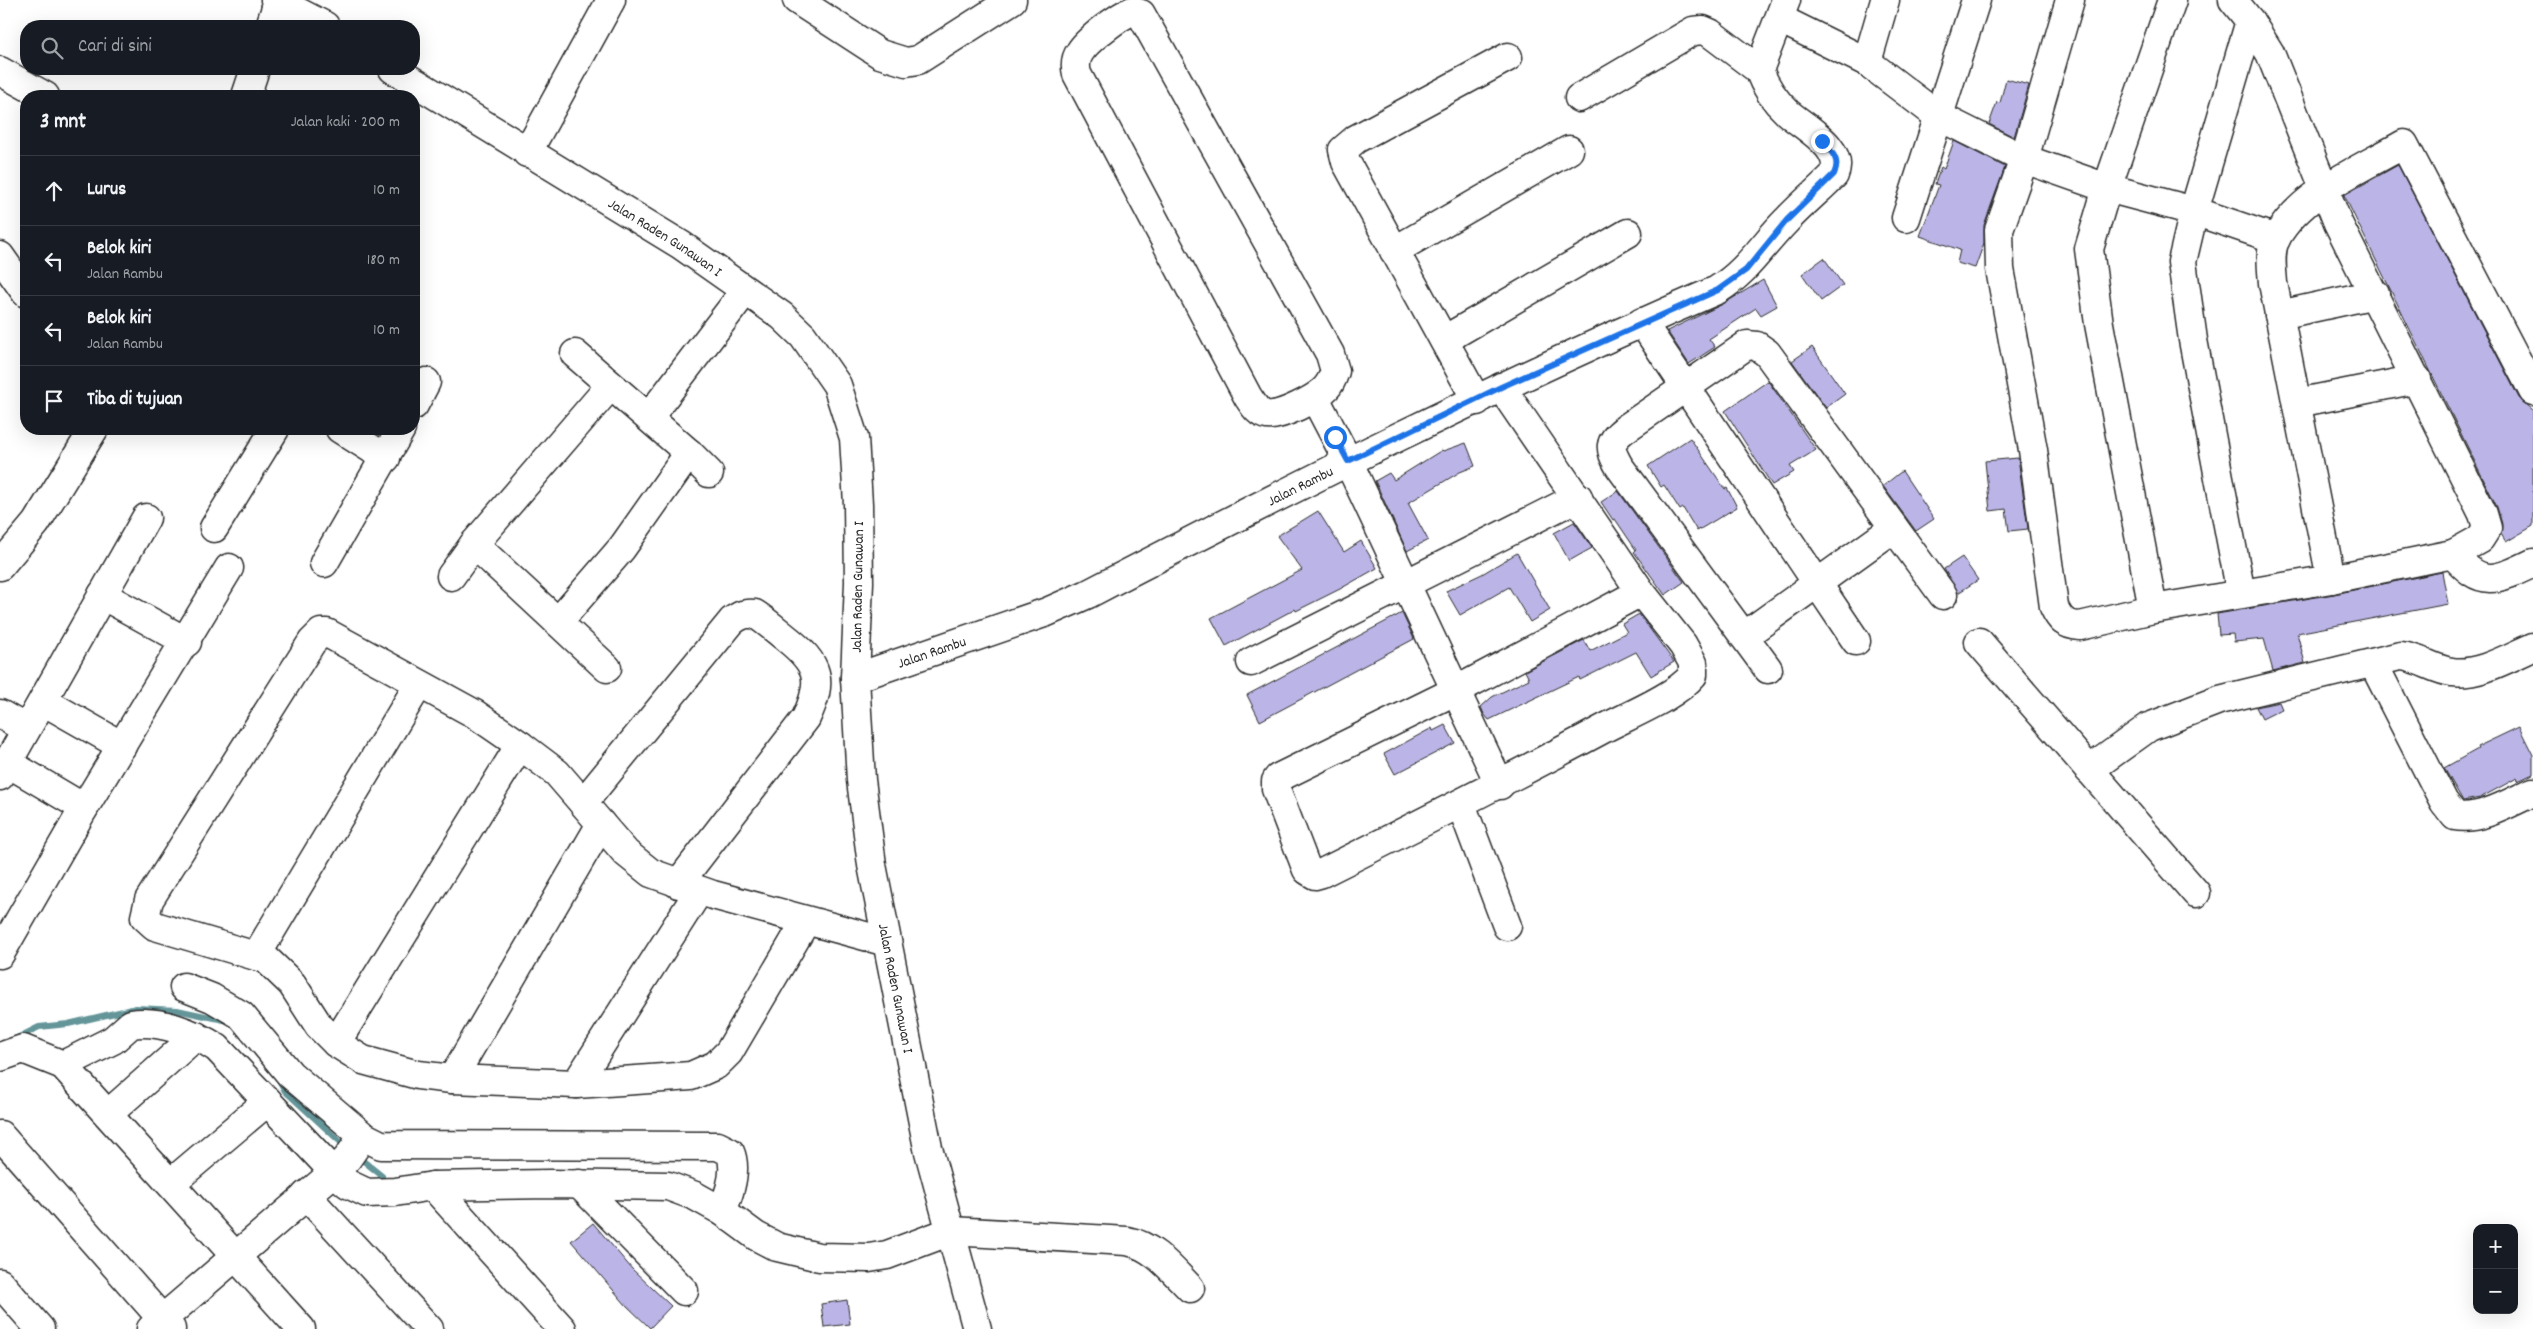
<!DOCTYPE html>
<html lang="id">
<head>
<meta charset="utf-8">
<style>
  :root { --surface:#171b24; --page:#20242c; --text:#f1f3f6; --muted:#9ea1a6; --line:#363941 }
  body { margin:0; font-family:Dekko,sans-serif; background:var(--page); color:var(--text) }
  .controls { position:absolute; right:15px; bottom:15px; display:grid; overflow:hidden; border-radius:10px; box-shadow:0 5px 20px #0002 }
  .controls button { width:45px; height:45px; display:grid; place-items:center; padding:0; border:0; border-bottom:1px solid var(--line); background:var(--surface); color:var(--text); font:25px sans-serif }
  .stop { position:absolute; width:15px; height:15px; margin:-11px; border:4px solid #1a73e8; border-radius:50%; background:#fff }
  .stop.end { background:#1a73e8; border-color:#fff; box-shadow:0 1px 5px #0008 }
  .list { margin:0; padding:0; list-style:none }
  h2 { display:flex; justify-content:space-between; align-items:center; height:65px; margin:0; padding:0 20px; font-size:21px }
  h2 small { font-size:16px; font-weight:400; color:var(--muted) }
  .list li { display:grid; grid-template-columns:32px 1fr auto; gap:15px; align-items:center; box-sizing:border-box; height:70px; padding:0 20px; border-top:1px solid var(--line) }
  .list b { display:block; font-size:19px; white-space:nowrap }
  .list p { margin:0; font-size:16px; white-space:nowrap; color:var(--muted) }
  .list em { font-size:16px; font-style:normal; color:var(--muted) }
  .icon { flex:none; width:28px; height:28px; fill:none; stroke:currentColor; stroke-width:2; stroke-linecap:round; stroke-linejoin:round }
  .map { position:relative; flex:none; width:2533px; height:1329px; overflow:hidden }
  .search { position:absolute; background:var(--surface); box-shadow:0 5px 20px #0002; left:20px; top:20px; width:400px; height:55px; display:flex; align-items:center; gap:12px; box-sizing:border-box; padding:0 18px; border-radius:20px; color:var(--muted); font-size:19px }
  .panel { position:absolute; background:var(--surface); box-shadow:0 5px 20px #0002; left:20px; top:90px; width:400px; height:345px; border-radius:20px }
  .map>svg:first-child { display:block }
</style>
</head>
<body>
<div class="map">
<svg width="2533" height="1329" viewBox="0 0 2533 1329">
  <rect width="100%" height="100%" fill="#fff"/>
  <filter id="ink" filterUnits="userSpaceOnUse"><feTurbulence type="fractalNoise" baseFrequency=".02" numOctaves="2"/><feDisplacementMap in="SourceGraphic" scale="10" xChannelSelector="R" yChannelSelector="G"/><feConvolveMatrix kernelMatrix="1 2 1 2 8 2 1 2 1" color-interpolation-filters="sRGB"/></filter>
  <g filter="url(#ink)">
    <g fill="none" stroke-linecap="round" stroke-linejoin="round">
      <!-- stream -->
      <path stroke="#649599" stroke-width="6" d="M13 1040 39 1027 68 1024 136 1008 177 1010 224 1020
        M278 1078 285 1091 346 1147
        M356 1155 382 1176"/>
    </g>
    <!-- building -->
    <path fill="#bab5e6" stroke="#2b2b2b" d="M2006 79 2029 85 2014 137 1989 124 1997 102 2000 103Z
      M1954 141 2005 167 1984 225V243L1975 268 1957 263 1960 250 1920 236 1939 185 1935 184 1941 167 1944 169Z
      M2398 165 2519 398 2533 410V526L2506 542 2501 534 2502 524 2497 507 2344 195Z
      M1824 258 1843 285 1821 301 1802 274Z
      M1763 280 1777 306 1761 315 1756 308 1709 339 1715 347 1689 364 1667 331 1723 304Z
      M1812 347 1845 394 1826 408 1792 361Z
      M1768 381 1816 450 1790 466 1794 472 1772 485 1725 411Z
      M1690 438 1725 489 1727 488 1737 507 1697 531 1683 508 1680 510 1664 485 1661 487 1648 466Z
      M1466 443 1475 466 1460 472 1408 503 1428 540 1407 551 1375 481 1389 473 1394 480 1442 450 1443 451Z
      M2018 458 2028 529 2009 531 2006 509 1990 511 1985 461Z
      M1902 471 1934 519 1916 531 1883 486Z
      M1618 491 1684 582 1665 595 1634 552 1636 550 1615 519 1613 520 1601 502Z
      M1318 511 1344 552 1361 541 1377 568 1340 589 1296 611 1295 609 1226 646 1211 618 1302 570 1277 536Z
      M1574 522 1592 548 1569 561 1554 533Z
      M1517 553 1550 610 1530 622 1509 587 1460 615 1446 591 1482 574Z
      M1962 557 1978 580 1958 593 1944 569Z
      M2442 572 2448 604 2297 633 2305 663 2273 671 2264 639 2234 642 2233 634 2219 635 2217 614 2334 594Z
      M1402 613 1414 639 1260 721 1247 695Z
      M1639 614 1674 662 1651 676 1636 652 1580 680 1579 677 1489 720 1484 714 1481 707 1492 697 1529 679 1525 671 1584 640 1590 651 1627 632 1622 624Z
      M2279 702 2282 709 2262 719 2256 707Z
      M1445 725 1455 743 1395 774 1384 754 1432 728 1433 731Z
      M2519 727 2533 755V774L2518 781 2517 778 2480 798 2463 801 2444 768 2478 749 2477 747Z
      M593 1223 632 1269 671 1306 650 1328 626 1305 571 1241Z
      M847 1300 850 1324 824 1327 821 1304Z"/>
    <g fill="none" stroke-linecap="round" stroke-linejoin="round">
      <!-- minor casing -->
      <g stroke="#2b2b2b" stroke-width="31">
        <g id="minor">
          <path d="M797 0 880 54 906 62 918 60 1012 0"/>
          <path d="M2070 0 2024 159 1999 230 2000 269 2033 450 2054 607C2060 620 2065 625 2080 626L2153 609 2331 579 2453 554 2480 539 2487 528 2483 514 2338 223 2270 53 2250 21 2233 0"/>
          <path d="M1132 11 1141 14 1330 354 1335 371C1333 377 1331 383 1326 388 1317 398 1281 417 1267 415 1258 414 1253 404 1248 397L1077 74C1075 66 1075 59 1080 52 1087 40 1119 16 1132 11Z"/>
          <path d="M1780 19 1867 62 1938 116 2024 159 2107 188 2194 211 2276 239"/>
          <path d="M270 26 278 2"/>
          <path d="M1867 62 1885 0"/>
          <path d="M0 71 45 96"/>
          <path d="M246 96 255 69"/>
          <path d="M1579 98 1693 31 1703 30 1710 33 1759 70"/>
          <path d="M527 153 611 0"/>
          <path d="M1906 218 1976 0"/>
          <path d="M1394 251 1569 150"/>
          <path d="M0 256 26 293"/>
          <path d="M2279 315 2375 294"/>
          <path d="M1642 322 1856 641"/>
          <path d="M1444 340 1628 233"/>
          <path d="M575 354 689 453 709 473"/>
          <path d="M1501 387 1641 592 1683 645 1693 663V675C1675 697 1629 715 1603 729 1510 779 1416 826 1322 873L1315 875 1307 870 1276 789V781L1278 778 1455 691 1641 592"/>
          <path d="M1315 398 1348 461 1500 785"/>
          <path d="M1477 401 1346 162 1343 150 1356 139 1508 57"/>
          <path d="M2297 403 2417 379"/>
          <path d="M414 405 426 382"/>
          <path d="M649 417 745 291"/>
          <path d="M340 429 386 458"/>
          <path d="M214 528 275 429"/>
          <path d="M474 544 607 668"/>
          <path d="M2453 554C2481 588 2496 581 2533 563"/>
          <path d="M324 563 401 429"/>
          <path d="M0 566 36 523 94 429"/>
          <path d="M451 576 474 544 610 386"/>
          <path d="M2331 579 2273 283C2272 269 2269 251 2276 238 2302 192 2361 169 2404 144L2533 391"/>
          <path d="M2241 594 2193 340 2182 262 2194 211 2250 21"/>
          <path d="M102 595 187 642"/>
          <path d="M2153 609 2099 324 2089 249 2107 188 2172 0"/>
          <path d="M558 622 622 548 689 453"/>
          <path d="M1744 636 1894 528"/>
          <path d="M1979 642 2196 893"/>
          <path d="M1251 662 1578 497"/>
          <path d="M2373 663 2444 802 2455 816C2480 821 2511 802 2533 792"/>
          <path d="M1768 669 1619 466C1609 448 1608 442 1625 429L1747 345 1757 346 1767 353 1943 595"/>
          <path id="s1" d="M855 678 1047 612 1088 594C1294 487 1503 382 1717 290 1748 271 1762 245 1787 220 1802 204 1819 190 1834 175 1846 148 1803 127 1787 112 1774 100 1765 86 1759 70L1786 0"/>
          <path d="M43 701 122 746"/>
          <path d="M0 714 26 729"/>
          <path d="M8 763 84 808"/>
          <path d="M2089 770 2149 727 2219 700 2400 656C2419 657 2434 670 2452 672 2478 676 2510 657 2533 647"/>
          <path d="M0 776 146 518"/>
          <path d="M583 803 732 621C740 615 745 613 755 614 766 621 776 630 786 638 819 664 824 680 806 718L678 884"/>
          <path d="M1461 804 1507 926"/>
          <path d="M806 921 729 1052 716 1065 691 1076 636 1080 576 1084 452 1079 418 1075 363 1060 336 1043 319 1026 292 984 266 959 155 926 145 917 149 900 312 642 321 633H327L475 714 520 745 557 773 626 853 651 873 713 895 887 942"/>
          <path d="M0 954 84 808 229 568"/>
          <path d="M256 956 419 684"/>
          <path d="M184 987 212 998 241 1015 290 1074 363 1136 381 1145 718 1146 730 1152C738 1170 729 1195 722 1211"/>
          <path d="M336 1043 520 745"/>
          <path d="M0 1057 23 1049 63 1065 301 1329"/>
          <path d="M63 1065 113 1040 131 1024C159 1019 194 1033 217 1048L334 1172 348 1184 367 1193 395 1192 433 1186 551 1184 668 1186 695 1196 722 1211 756 1236 777 1247 819 1257 869 1258 887 1255 951 1231 1127 1241C1154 1246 1172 1270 1190 1288"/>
          <path d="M452 1079 601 824"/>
          <path d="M576 1084 699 891"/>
          <path d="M108 1114 196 1036"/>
          <path d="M0 1135 171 1329"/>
          <path d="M171 1183 268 1101"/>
          <path d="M579 1184 684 1291"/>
          <path d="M433 1186 562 1329"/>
          <path d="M306 1195 429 1329"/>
          <path d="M0 1283 40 1329"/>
          <path d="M151 1329 334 1172 347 1159 363 1136"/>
        </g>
      </g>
      <!-- highway casing -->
      <g stroke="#2b2b2b" stroke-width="31">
        <g id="highway">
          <path d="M275 0 325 26"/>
          <path id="s2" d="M393 69 681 245 782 316 803 336 837 385 854 438 858 504 859 582 855 678 861 780 872 865 928 1148 977 1329"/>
        </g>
      </g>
      <!-- minor -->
      <use href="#minor" stroke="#fff" stroke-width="28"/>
      <!-- highway -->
      <use href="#highway" stroke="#fff" stroke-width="28"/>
    </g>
  </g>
  <g fill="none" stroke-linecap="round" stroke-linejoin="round" filter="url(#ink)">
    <!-- route -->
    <path stroke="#1a73e8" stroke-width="6" d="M1335 437 1348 461 1501 387 1718 290 1746 270 1787 220 1834 174C1841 160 1832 152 1822 141"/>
  </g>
  <g text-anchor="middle" stroke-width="4.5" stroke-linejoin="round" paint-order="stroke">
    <!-- street labels -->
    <g font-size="15" fill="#2b2b2b" stroke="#fff">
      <text dy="5" stroke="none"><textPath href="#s2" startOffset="320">Jalan Raden Gunawan I</textPath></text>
      <text dy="5" stroke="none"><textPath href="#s1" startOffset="486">Jalan Rambu</textPath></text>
      <text transform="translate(857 587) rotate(-89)" y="5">Jalan Raden Gunawan I</text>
      <text dy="5" stroke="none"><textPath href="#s1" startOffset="81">Jalan Rambu</textPath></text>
      <text dy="5" stroke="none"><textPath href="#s2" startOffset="1159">Jalan Raden Gunawan I</textPath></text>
    </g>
  </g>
</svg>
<div class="controls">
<button>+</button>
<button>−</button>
</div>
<div class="stop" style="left:1335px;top:437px"></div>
<div class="stop end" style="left:1822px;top:141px"></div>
<div class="search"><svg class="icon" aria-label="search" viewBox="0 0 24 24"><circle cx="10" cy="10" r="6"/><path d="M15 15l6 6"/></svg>Cari di sini</div>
<section class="panel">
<h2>3 mnt<small>Jalan kaki · 200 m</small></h2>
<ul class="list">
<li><svg class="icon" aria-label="ahead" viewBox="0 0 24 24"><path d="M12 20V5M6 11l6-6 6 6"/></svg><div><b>Lurus</b></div><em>10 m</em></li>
<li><svg class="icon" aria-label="left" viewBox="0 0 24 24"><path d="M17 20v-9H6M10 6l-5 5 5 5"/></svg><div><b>Belok kiri</b><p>Jalan Rambu</p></div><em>180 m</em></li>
<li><svg class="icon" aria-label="left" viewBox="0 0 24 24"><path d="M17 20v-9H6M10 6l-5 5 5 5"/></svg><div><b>Belok kiri</b><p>Jalan Rambu</p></div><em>10 m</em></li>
<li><svg class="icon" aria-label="arrive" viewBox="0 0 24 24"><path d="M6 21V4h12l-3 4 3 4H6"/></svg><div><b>Tiba di tujuan</b></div></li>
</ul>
</section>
</div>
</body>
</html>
